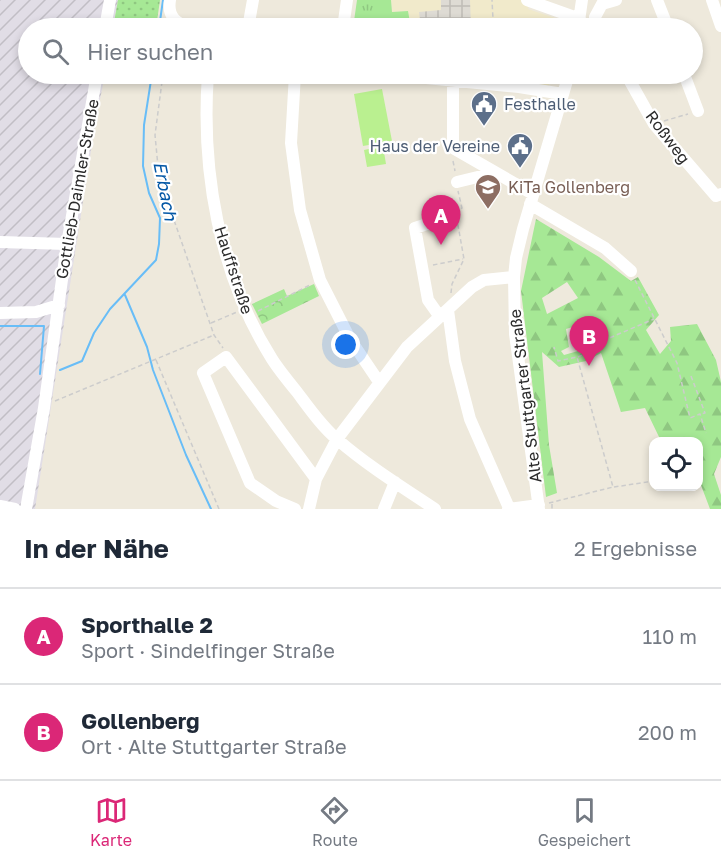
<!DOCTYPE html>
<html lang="de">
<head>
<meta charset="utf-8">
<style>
  :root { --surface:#fff; --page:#f2f2f3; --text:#1f2937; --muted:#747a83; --line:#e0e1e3; --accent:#db2777 }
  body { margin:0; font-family:"Golos Text",sans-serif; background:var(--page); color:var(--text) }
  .controls { position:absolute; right:18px; bottom:18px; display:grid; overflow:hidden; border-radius:12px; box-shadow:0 3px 9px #0003 }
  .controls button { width:54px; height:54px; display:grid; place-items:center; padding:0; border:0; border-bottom:2px solid var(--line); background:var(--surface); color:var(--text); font:30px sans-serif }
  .you { position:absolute; left:346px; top:345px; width:21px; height:21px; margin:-15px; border:4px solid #fff; border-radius:50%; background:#1a73e8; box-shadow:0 0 0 9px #1a73e833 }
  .badge { display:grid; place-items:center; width:39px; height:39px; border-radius:50%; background:var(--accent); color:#fff; font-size:20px; font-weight:700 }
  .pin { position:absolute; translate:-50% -50px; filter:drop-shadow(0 2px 3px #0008) }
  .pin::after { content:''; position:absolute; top:32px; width:21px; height:18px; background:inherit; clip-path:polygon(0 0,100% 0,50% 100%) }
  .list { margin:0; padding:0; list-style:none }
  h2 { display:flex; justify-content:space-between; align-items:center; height:78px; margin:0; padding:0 24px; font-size:26px }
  h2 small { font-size:20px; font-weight:400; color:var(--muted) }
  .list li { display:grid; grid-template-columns:39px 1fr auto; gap:18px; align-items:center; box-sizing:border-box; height:96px; padding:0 24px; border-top:2px solid var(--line) }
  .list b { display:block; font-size:22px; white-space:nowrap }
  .list p { margin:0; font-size:20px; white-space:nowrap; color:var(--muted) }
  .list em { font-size:20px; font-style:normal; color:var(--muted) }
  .icon { flex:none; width:33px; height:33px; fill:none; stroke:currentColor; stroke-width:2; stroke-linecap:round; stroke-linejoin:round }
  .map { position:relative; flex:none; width:721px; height:509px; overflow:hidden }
  .search { position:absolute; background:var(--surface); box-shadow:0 3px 9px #0003; left:18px; right:18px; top:18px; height:66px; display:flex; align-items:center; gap:15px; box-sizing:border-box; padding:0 21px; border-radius:33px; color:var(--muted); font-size:22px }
  .sheet { height:270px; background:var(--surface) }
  nav { display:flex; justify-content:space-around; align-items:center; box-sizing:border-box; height:84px; border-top:2px solid var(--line); background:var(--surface); font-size:16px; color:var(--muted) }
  nav a { display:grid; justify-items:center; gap:3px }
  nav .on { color:var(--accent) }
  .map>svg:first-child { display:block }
</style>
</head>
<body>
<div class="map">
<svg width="721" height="509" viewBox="0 0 721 509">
  <defs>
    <pattern id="industrial-furrows" width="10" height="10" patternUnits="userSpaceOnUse" patternTransform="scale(1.5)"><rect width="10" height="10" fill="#e1dde6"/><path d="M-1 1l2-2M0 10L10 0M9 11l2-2" fill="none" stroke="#c1bec5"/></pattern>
    <pattern id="grass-tufts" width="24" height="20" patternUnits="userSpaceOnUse" patternTransform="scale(1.5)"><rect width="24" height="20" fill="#a6e895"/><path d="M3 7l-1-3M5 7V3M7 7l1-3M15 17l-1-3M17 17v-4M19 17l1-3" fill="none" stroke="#8fc781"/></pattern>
    <pattern id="forest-firs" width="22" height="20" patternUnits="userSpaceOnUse" patternTransform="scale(1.5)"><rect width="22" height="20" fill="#a6e895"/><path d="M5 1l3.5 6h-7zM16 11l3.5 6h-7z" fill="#8fc781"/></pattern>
    <pattern id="park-crowns" width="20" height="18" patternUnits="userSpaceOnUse" patternTransform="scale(1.5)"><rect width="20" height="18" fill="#a6e895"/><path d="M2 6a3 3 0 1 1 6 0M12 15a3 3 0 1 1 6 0" fill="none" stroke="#8fc781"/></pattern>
    <pattern id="garden-dots" width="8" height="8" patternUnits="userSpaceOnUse" patternTransform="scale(1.5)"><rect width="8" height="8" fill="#a6e895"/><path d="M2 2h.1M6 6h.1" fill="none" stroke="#8fc781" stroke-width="1.8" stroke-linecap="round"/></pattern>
    <pattern id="plaza-grid" width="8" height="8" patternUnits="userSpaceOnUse" patternTransform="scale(1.5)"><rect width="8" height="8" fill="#dedbd4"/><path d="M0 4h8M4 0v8" fill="none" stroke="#bfbcb6"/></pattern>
  </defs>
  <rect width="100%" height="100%" fill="#eee9dc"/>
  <!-- industrial -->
  <path fill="url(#industrial-furrows)" d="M0 0H118L113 28H28V74H105L95 125 35 509H0Z"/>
  <!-- education -->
  <path fill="#f1eacb" d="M391 0H531L528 9 561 20 560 28H411L408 11 392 12Z
    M459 74H551L549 86 458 76Z"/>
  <!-- grass -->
  <path fill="url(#grass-tufts)" d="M357 0H391L392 12 408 11 411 28H353Z"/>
  <!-- forest -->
  <path fill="url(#forest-firs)" fill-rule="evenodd" d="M536 219 599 257 631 281 638 277 659 315 646 330 660 354 671 341 670 327 697 324 716 360 721 382V457L714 474 721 495V509H710L699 480 698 442 661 441 645 408 621 412 601 353 586 361 559 367 542 352 549 445 557 493 546 497 521 291ZM567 282 578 298 547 314 542 298ZM576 326 585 349 564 355 561 351 569 347 566 329Z"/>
  <!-- park -->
  <path fill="url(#park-crowns)" d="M314 284 319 296 262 324 252 304 284 289 287 296Z"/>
  <!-- garden -->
  <path fill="url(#garden-dots)" d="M118 0H160L156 28H113Z"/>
  <!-- pitch -->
  <path fill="#baf090" d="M382 89 392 141 363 146 354 94Z
    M383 146 386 164 367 167 364 150Z"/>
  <!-- plaza -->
  <path fill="url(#plaza-grid)" d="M441 0H470L471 28H421L419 12 441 10Z"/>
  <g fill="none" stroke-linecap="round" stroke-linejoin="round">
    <!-- stream -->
    <path stroke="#68bdf7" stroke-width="2" d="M159 28 163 0
      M125 295 147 347 153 370 186 455 211 509
      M0 326H44L40 374
      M60 370 82 361 94 333 110 309 156 260 159 244 160 218 149 193 143 166 144 125 152 74"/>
    <!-- path -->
    <path stroke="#ccc" stroke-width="1.5" stroke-dasharray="4.5 3" stroke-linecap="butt" d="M484 28 493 19 492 0
      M163 74 155 135 159 177 214 335 223 348
      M664 121 688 114
      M453 161 455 171
      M433 265 463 259
      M635 280 677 363 690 418 700 414 706 433
      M451 293 452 284 464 259 456 214 462 208 458 191
      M258 311 310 285
      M211 323 237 312
      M578 357 594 349 607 339 654 319
      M156 360 219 509
      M691 376 705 413 701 414
      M55 401 214 335
      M614 487 654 481
      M549 503 613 487 577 357 558 361 554 347
      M552 504V509"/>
    <!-- minor -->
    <path stroke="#fff" stroke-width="12" d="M170 0C167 17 177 24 191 28
      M527 0 580 19
      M657 0 668 28
      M712 0 721 26
      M105 28 110 0
      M248 28 253 0
      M343 28 347 0
      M578 28 582 0
      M596 28 595 17 602 4 616 0
      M208 74C201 171 219 275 272 359 279 370 288 381 297 392 309 408 322 427 338 440 368 466 402 487 435 509
      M295 74 291 143 300 210 320 280 350 339 379 382
      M385 74 519 87 563 94
      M626 74 654 124 716 196 721 194
      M684 74 698 111
      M453 80V148L533 194
      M457 182 494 173
      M530 204 605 248 631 271
      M427 224 415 228 428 300 440 317
      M0 242 67 244
      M448 310 455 361 470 419 509 508
      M0 313 36 312 59 305
      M0 506 15 509
      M26 509 44 408 67 244 97 74
      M295 509 276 501 250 483 203 373 226 357 316 479
      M309 509 316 479 337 439 407 347 472 287 484 280 514 277
      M384 509 395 482
      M508 509 539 505
      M539 509 515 334 514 277 516 258 523 229 569 74"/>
  </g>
  <!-- icons -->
  <defs>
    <g id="civic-pin" transform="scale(1.35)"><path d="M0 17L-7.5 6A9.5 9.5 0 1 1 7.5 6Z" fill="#5c6f8a" stroke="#fff"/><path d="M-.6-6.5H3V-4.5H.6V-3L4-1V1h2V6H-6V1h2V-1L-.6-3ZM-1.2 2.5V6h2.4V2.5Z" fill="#fff"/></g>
    <g id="school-pin" transform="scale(1.35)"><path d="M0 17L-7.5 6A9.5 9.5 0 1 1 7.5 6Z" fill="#8d6e63" stroke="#fff"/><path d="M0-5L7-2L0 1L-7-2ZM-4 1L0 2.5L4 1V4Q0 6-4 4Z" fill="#fff"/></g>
  </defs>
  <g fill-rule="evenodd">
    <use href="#civic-pin" x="484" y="104"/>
    <use href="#civic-pin" x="520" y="146"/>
    <use href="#school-pin" x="488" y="187"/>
  </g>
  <g text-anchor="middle" stroke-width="4.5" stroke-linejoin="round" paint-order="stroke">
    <!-- service labels -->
    <g font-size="16" fill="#4e5e75" stroke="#fff" text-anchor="start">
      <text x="504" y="110">Festhalle</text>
      <text x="500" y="152" text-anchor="end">Haus der Vereine</text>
    </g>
    <!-- street labels -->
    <g font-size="16" fill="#2b2b2b" stroke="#fff">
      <text transform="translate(668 137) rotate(53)" y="6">Roßweg</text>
      <text transform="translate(77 189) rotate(-80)" y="6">Gottlieb-Daimler-Straße</text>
      <text transform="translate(234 270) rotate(72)" y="6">Hauffstraße</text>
      <text transform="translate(525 396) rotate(-97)" y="6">Alte Stuttgarter Straße</text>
    </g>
    <!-- education labels -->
    <g font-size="16" fill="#785e54" stroke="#fff" text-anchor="start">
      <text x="508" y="193">KiTa Gollenberg</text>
    </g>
    <!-- water labels -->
    <g font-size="18" font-style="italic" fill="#0458a6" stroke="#fff">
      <text transform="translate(165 191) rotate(79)" y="6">Erbach</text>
    </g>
  </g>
</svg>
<div class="controls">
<button><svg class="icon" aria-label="locate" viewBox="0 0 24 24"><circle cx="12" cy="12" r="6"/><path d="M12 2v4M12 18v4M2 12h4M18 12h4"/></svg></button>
</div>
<div class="you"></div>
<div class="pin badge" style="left:441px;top:245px">A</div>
<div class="pin badge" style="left:589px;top:366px">B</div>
<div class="search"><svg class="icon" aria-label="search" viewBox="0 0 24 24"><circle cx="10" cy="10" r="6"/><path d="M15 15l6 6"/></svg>Hier suchen</div>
</div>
<section class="sheet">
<h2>In der Nähe<small>2 Ergebnisse</small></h2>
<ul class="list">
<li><span class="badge">A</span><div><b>Sporthalle 2</b><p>Sport · Sindelfinger Straße</p></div><em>110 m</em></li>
<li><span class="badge">B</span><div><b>Gollenberg</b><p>Ort · Alte Stuttgarter Straße</p></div><em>200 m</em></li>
</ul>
</section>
<nav>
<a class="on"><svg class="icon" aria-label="map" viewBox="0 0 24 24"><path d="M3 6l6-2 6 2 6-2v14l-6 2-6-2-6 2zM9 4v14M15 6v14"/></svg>Karte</a>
<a><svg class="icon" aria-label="directions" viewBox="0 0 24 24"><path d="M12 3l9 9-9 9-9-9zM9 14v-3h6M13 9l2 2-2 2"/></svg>Route</a>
<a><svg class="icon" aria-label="saved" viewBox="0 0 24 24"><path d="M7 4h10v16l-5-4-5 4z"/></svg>Gespeichert</a>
</nav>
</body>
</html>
